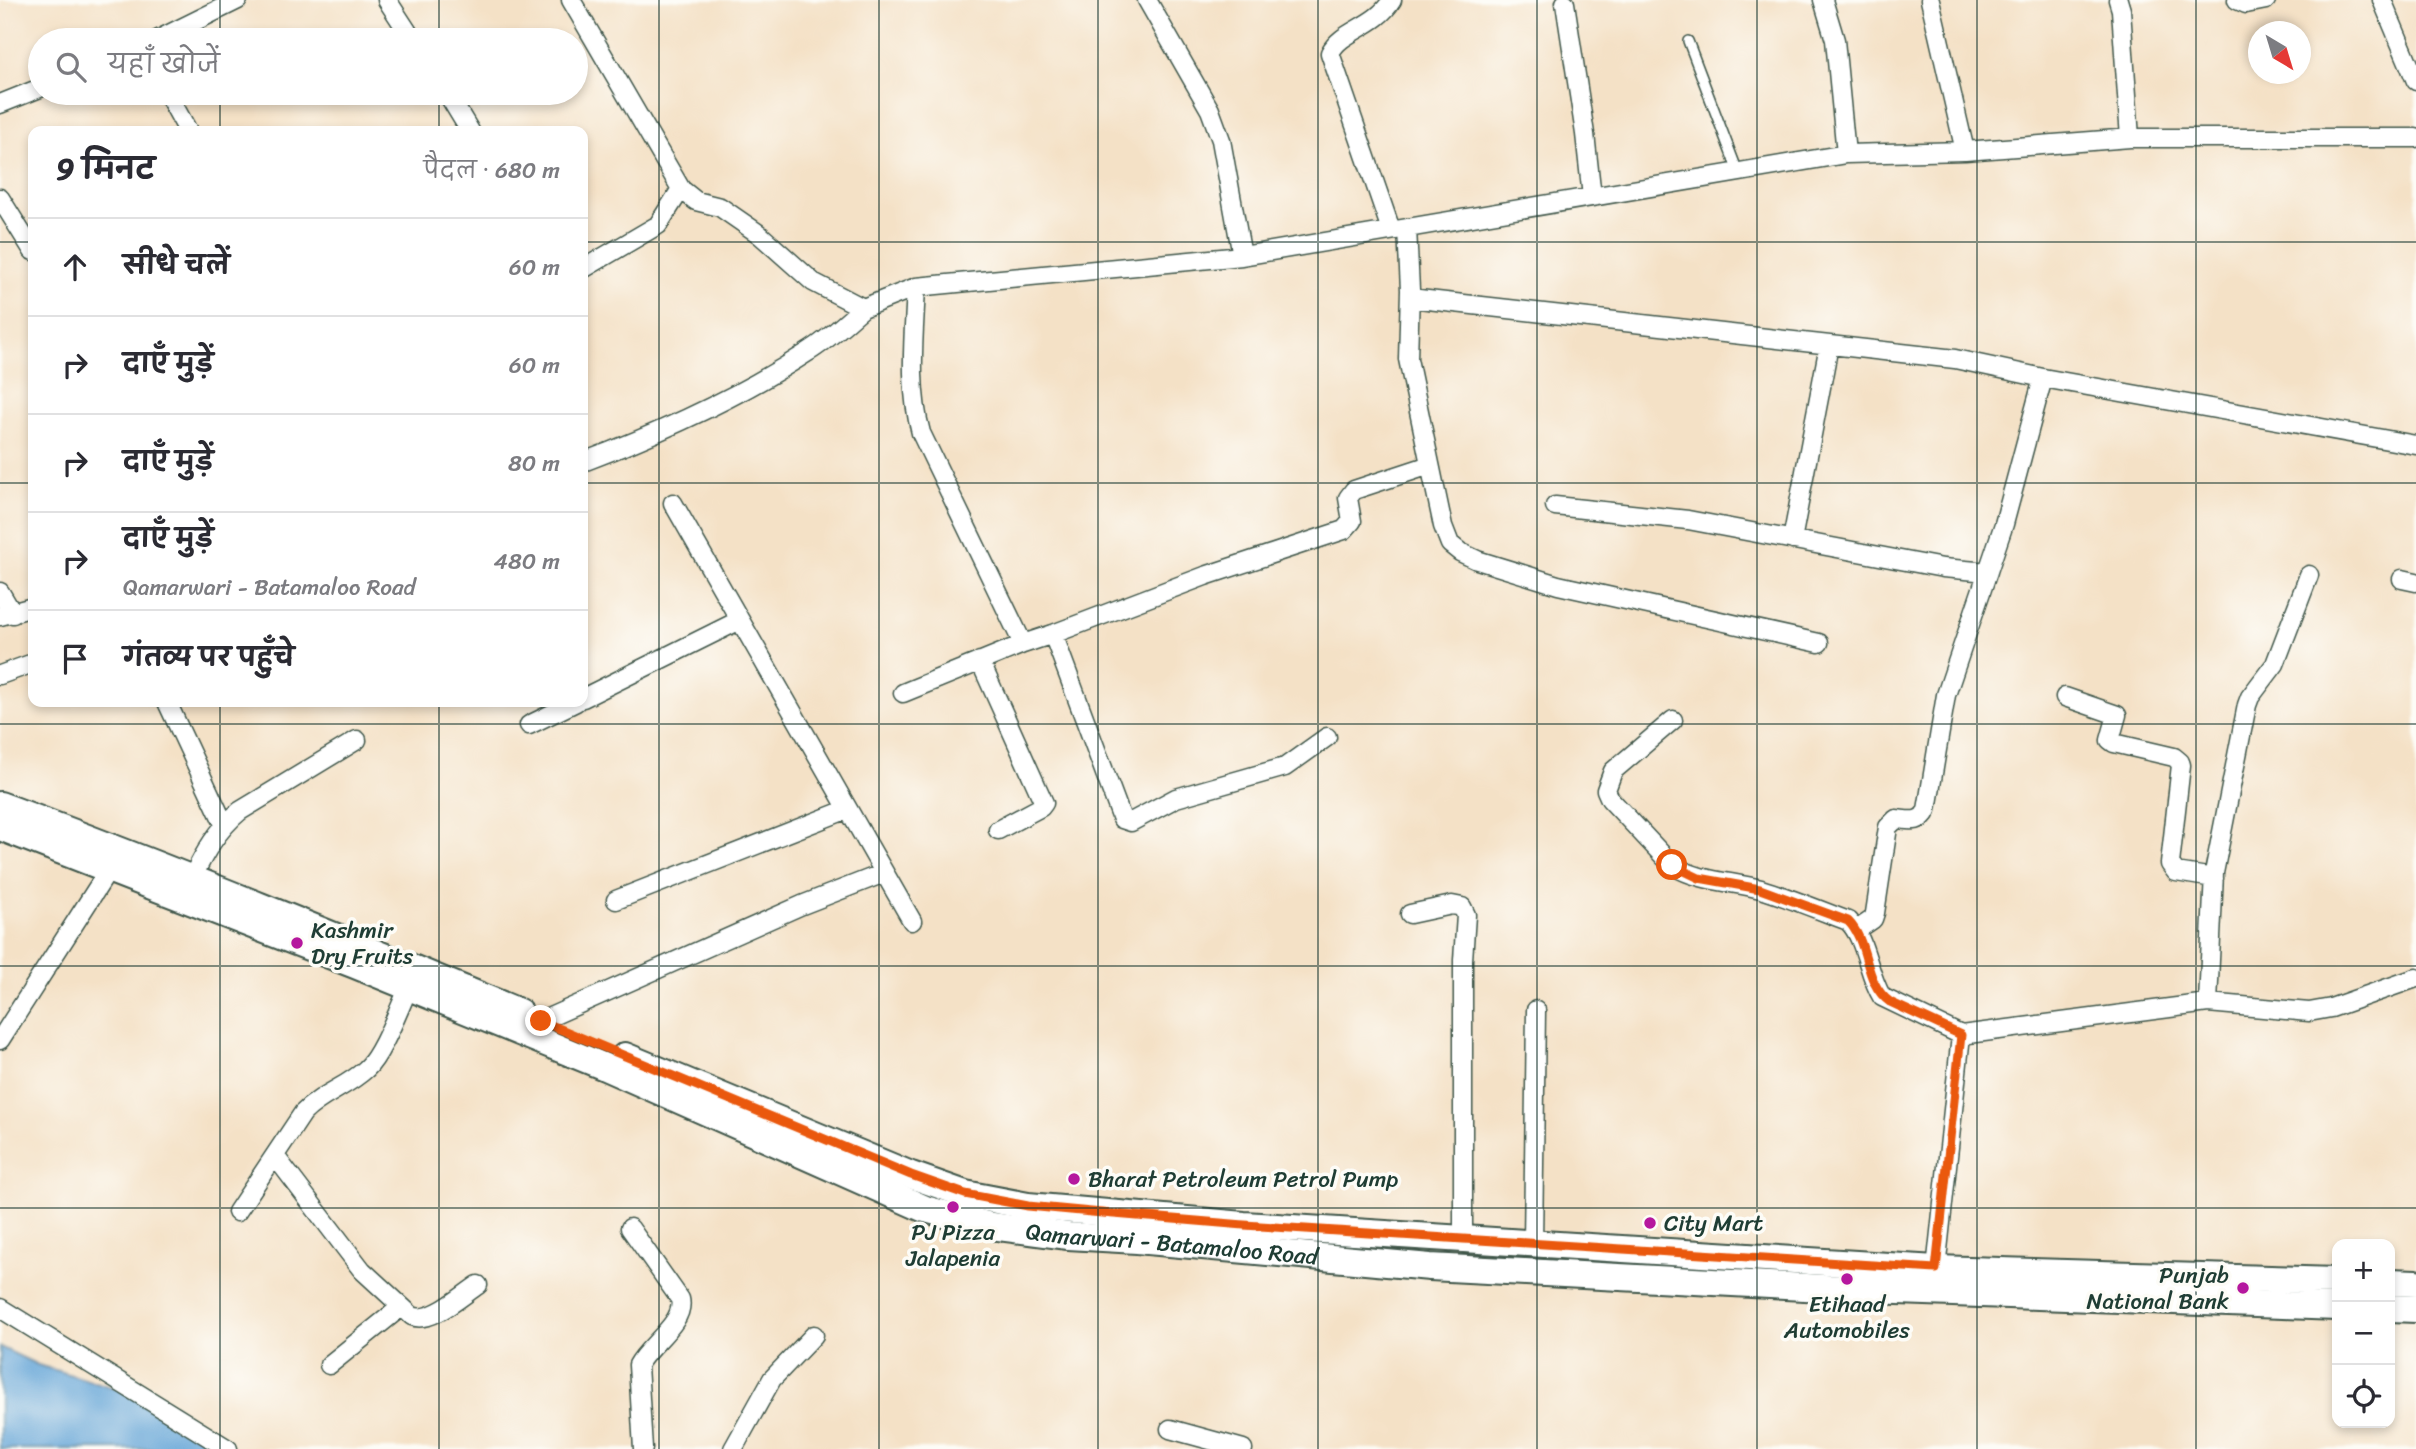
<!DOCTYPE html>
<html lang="hi">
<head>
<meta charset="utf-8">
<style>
  :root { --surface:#fff; --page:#f2f2f3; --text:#2b2b33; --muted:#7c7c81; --line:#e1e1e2 }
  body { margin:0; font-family:Sriracha,"Playpen Sans Deva",sans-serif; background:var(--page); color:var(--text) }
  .controls { position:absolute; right:21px; bottom:21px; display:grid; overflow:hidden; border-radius:14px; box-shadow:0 4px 10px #0003 }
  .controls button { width:63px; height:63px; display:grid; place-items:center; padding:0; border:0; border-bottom:2px solid var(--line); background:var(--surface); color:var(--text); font:35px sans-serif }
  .compass { position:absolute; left:2248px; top:21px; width:63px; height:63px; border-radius:50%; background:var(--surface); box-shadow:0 4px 10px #0003; rotate:142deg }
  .stop { position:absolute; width:21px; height:21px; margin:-16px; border:5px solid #ea580c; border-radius:50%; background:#fff }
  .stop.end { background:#ea580c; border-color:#fff; box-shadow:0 2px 7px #0008 }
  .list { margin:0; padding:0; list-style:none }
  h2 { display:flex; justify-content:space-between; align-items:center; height:91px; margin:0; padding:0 28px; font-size:30px }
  h2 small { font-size:23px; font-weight:400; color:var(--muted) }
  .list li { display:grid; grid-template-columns:46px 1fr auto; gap:21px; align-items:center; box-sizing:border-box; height:98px; padding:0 28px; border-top:2px solid var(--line) }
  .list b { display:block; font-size:26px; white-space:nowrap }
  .list p { margin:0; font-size:23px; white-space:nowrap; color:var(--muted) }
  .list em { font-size:23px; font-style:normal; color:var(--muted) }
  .icon { flex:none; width:38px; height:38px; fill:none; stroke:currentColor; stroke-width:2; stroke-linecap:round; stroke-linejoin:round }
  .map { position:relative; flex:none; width:2416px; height:1449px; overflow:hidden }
  .search { position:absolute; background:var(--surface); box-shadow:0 4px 10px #0003; left:28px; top:28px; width:560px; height:77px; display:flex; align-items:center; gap:18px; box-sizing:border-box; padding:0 24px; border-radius:38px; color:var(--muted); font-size:26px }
  .panel { position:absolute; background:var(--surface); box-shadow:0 4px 10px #0003; left:28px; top:126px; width:560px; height:581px; border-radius:14px }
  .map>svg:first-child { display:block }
</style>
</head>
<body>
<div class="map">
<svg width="2416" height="1449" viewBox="0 0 2416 1449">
  <rect width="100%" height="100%" fill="#fdfcf7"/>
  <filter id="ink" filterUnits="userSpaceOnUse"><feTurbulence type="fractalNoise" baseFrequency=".0143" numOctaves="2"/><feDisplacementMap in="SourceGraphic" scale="14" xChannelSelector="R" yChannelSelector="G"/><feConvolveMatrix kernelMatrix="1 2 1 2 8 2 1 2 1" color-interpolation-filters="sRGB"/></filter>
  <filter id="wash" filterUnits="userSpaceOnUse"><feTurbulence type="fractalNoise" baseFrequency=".00686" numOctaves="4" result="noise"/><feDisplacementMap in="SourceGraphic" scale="28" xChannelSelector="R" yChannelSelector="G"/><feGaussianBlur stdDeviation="1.57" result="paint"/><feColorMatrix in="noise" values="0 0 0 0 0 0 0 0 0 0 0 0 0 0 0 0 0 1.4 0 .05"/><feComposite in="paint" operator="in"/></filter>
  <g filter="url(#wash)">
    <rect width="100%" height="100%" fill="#f4e1c6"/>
    <!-- water -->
    <path fill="#64a4d7" stroke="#427086" stroke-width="2" d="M0 1347 38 1365 176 1406 209 1449H0Z"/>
  </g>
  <g filter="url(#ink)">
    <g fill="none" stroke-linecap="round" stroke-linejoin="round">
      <!-- service casing -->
      <g stroke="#3f564a" stroke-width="12">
        <path id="service" d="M1688 41 1738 172"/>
      </g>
      <!-- minor casing -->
      <g stroke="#3f564a" stroke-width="21">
        <path id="minor" d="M387 0 413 40
          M571 0 681 189 696 201 720 207 759 234 813 282 863 308 916 287 1242 256 1846 154 1965 151 2130 138H2416
          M1147 0 1210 110 1221 140 1242 256
          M1823 0 1835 40 1846 154
          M1930 0 1965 151
          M2118 0 2121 10 2130 138
          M2237 0 2246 4 2266 0
          M2382 0 2416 81
          M1565 3 1585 134 1592 197
          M157 40 238 0
          M167 93 188 131
          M447 93 470 131
          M0 104 40 88
          M0 198 33 251
          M1407 228 1410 290 1408 359 1443 526 1450 544 1460 552 1477 560 1558 585 1819 643
          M1391 230 1330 53C1341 30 1375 28 1392 0
          M583 269 658 225 681 189
          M916 287C914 335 908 386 921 433L1023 644 1053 634 1122 819 1131 822 1176 798 1285 767 1327 737
          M1410 298 1955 359 2043 378 2416 445
          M583 462C660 433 739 397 808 352 828 340 845 323 863 308
          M673 503 912 921
          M1555 506 1688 520 1943 568 1988 572
          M1792 540 1829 345
          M2402 579 2416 582
          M0 592 13 614
          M0 616 33 607
          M1053 634 1205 576 1344 530 1352 521 1348 498 1354 490 1430 465
          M980 661 1044 803 1041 807 998 830
          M0 675 33 663
          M903 693 1023 644
          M2065 697 2117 715 2110 740 2114 743 2174 757 2180 762 2181 765 2170 864 2176 872 2214 878
          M583 698 740 620
          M167 702 224 824
          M1673 720 1613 771 1606 790 1610 799 1672 865C1700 882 1730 881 1761 889 1790 898 1819 910 1848 921 1867 940 1867 973 1882 997L1961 1035 2208 1003 2309 1012 2331 1008 2416 978
          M529 725 576 702
          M192 878C205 852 217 830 240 811L357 740
          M616 900 848 809
          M1410 914 1452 905 1462 907 1466 915 1463 960V1239
          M1857 930 1873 919 1875 913 1888 827 1896 819C1909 820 1921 824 1927 810L1946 695 2004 524 2043 378
          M2208 1003 2214 873 2247 705 2250 697 2275 664 2309 575
          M541 1021 802 905 884 873
          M0 1040 110 868
          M275 1156 362 1270 412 1316C431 1324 461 1296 478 1285
          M237 1212 303 1113C321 1094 347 1087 366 1069 382 1055 399 1008 409 987
          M630 1228 680 1299C686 1322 648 1345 638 1365L643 1449
          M1533 1243 1536 1010
          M1936 1269 1961 1035
          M0 1308 228 1449
          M329 1365 401 1307
          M1170 1429 1243 1449
          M733 1449 772 1379 814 1335"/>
      </g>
      <!-- primary casing -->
      <g stroke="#3f564a" stroke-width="30">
        <g id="primary">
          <path d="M0 805C175 870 347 941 519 1012"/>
          <path id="s1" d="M0 827 355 965 605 1067 925 1209 991 1226 1068 1236 1137 1240 1430 1267 1843 1289 2337 1307"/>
          <path d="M625 1056 911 1175 965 1194 1028 1206 1244 1225 1936 1269 2337 1281"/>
          <path d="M2390 1282 2416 1283"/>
          <path d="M2390 1308 2416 1309"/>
        </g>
      </g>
      <!-- service -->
      <use href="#service" stroke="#fff" stroke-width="9"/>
      <!-- minor -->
      <use href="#minor" stroke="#fff" stroke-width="18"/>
      <!-- primary -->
      <use href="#primary" stroke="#fff" stroke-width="26"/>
    </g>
  </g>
  <g fill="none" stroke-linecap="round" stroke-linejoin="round" filter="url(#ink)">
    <!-- route -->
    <path stroke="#ea580c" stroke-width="9" d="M541 1021 911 1175 965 1194 1028 1206 1102 1213 1244 1225 1936 1269 1961 1035 1890 1002C1863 983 1870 943 1848 921L1760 889 1699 878 1672 865"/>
  </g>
  <!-- grid -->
  <path fill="none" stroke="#1f3d34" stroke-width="2" stroke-opacity="0.55" d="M220 0V40M439 0V40M659 0V1449M879 0V1449M1098 0V1449M1318 0V1449M1537 0V1449M1757 0V1449M1977 0V1449M2196 0V1449M220 93V131M439 93V131M0 242H33M583 242H2416M0 483H33M583 483H2416M220 702V1449M439 702V1449M0 724H2416M0 966H2416M0 1208H2416"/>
  <!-- markers -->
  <g fill="#b5179e" stroke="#fdfcf7" stroke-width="2.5">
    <circle cx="297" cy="943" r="7"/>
    <circle cx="1074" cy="1179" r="7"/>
    <circle cx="953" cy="1207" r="7"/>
    <circle cx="1650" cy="1223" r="7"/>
    <circle cx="1847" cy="1279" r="7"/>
    <circle cx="2243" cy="1288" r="7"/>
  </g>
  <g text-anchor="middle" stroke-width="7" stroke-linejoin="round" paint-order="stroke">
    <!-- poi labels -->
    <g font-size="23" fill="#1f3d34" stroke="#fdfcf7" text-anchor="start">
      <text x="311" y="938">Kashmir<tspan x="311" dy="26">Dry Fruits</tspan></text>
      <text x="1088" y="1187">Bharat Petroleum Petrol Pump</text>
      <text x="1664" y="1231">City Mart</text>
      <text x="953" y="1240" text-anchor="middle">PJ Pizza<tspan x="953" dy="26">Jalapenia</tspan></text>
      <text x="2229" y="1283" text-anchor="end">Punjab<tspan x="2229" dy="26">National Bank</tspan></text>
      <text x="1847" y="1312" text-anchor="middle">Etihaad<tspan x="1847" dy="26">Automobiles</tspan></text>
    </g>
    <!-- street labels -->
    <g font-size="23" fill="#1f3d34" stroke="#fdfcf7">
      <text dy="8" stroke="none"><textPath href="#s1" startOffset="1251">Qamarwari - Batamaloo Road</textPath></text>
    </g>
  </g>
</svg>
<div class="controls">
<button>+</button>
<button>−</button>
<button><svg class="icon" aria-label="locate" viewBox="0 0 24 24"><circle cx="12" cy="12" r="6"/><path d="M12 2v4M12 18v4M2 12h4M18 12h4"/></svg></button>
</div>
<svg class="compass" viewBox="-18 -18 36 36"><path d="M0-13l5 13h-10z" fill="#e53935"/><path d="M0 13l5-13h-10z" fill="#7c7c81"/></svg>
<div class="stop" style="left:1672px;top:865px"></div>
<div class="stop end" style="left:541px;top:1021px"></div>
<div class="search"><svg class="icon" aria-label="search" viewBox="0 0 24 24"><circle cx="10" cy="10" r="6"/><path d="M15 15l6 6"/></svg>यहाँ खोजें</div>
<section class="panel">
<h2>9 मिनट<small>पैदल · 680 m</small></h2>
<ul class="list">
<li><svg class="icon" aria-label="ahead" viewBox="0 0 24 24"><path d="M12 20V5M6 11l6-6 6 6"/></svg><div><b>सीधे चलें</b></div><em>60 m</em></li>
<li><svg class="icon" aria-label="right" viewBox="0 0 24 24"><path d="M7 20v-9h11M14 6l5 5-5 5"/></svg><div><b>दाएँ मुड़ें</b></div><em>60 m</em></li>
<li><svg class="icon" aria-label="right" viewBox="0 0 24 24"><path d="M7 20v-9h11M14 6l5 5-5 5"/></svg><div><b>दाएँ मुड़ें</b></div><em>80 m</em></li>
<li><svg class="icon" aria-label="right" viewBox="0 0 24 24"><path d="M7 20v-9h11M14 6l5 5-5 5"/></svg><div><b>दाएँ मुड़ें</b><p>Qamarwari - Batamaloo Road</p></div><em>480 m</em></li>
<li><svg class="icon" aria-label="arrive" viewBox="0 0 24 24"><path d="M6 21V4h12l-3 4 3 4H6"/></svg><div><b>गंतव्य पर पहुँचे</b></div></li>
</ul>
</section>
</div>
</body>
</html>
